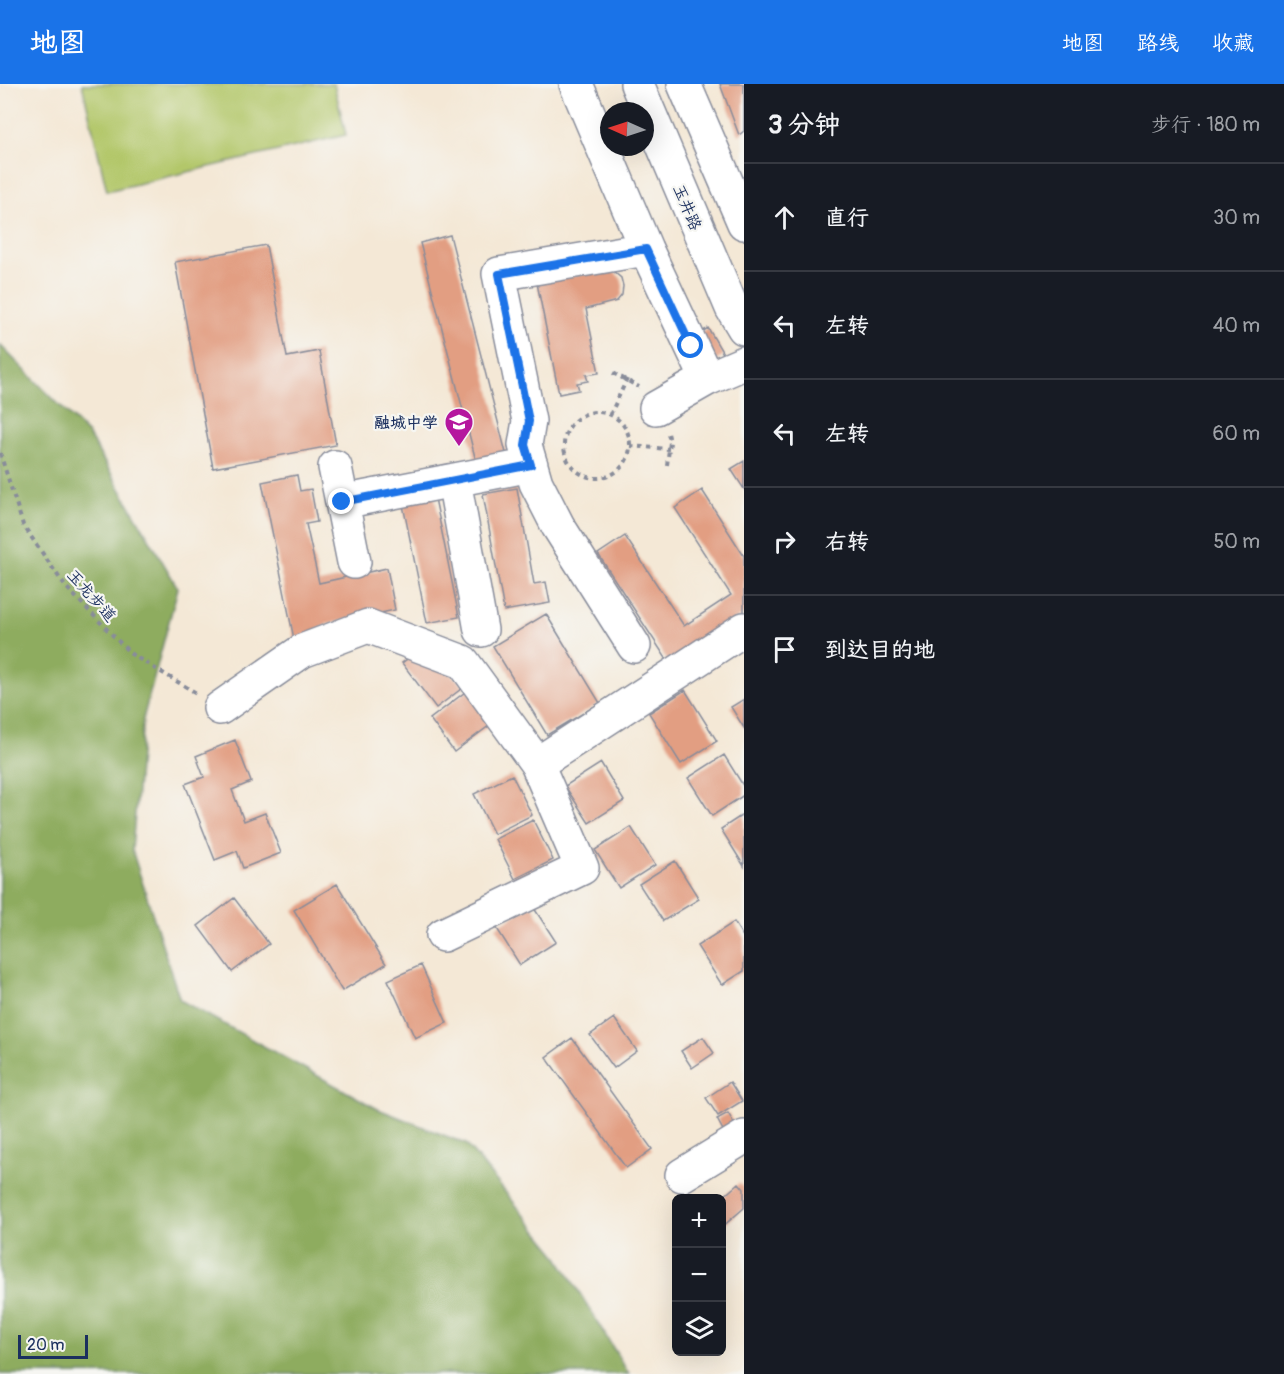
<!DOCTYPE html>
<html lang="zh">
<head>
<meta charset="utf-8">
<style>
  :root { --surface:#171b24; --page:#242831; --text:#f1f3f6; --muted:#9ea1a6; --line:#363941; --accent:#1a73e8 }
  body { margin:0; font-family:Pangolin,"LXGW WenKai TC",sans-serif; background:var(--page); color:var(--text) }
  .controls { position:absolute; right:18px; bottom:18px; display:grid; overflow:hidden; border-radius:9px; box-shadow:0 6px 24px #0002 }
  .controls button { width:54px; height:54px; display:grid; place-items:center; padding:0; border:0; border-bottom:2px solid var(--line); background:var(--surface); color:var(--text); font:30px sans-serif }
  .compass { position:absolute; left:600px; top:18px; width:54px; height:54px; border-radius:50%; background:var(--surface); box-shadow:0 6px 24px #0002; rotate:273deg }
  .scale { position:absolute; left:18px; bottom:15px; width:70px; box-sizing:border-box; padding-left:6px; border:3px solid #1b2f5e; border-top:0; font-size:16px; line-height:21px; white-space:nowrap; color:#1b2f5e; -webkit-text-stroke:4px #f6f6f2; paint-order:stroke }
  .stop { position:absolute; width:18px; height:18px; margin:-14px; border:4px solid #1a73e8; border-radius:50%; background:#fff }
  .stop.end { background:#1a73e8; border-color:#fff; box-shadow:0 2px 6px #0008 }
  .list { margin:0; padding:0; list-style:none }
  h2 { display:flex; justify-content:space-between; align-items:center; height:78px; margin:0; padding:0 24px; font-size:26px }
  h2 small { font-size:20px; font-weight:400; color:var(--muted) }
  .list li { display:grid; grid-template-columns:39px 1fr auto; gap:18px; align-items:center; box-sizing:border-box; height:108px; padding:0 24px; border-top:2px solid var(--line) }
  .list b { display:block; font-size:22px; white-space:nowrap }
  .list em { font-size:20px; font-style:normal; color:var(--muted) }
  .icon { flex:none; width:33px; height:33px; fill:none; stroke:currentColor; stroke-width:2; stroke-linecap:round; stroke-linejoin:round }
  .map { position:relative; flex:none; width:744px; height:1290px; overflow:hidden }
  header { display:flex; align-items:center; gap:36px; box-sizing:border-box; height:84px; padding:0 30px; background:var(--accent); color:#fff }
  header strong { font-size:28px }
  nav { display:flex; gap:33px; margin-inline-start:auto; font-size:21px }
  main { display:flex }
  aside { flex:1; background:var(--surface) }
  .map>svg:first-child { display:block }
</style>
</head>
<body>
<header>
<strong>地图</strong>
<nav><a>地图</a><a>路线</a><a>收藏</a></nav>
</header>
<main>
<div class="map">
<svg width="744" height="1290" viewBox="0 0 744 1290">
  <rect width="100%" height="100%" fill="#f6f6f2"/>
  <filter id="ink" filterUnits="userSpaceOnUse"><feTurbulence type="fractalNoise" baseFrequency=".0167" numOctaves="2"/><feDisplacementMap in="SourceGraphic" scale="12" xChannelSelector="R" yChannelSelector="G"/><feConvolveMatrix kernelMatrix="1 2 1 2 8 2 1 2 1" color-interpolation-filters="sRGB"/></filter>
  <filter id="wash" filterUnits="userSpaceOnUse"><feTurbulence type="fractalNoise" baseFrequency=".008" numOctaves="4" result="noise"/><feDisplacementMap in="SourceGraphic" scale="24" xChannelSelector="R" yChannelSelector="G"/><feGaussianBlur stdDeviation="1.35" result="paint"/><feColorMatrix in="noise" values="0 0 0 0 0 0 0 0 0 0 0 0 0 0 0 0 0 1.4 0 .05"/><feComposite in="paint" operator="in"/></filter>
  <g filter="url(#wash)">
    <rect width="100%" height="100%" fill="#f4e8d6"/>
    <!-- green -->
    <path fill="#b3c76b" stroke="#677b64" stroke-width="1.5" d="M82 0H334L346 51 107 107Z"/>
    <!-- forest -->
    <path fill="#8eac5f" stroke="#546e5e" stroke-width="1.5" d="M0 261 88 350 178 504 143 635 132 766 180 916 378 1025 466 1060 556 1170 629 1290H0Z"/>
    <g id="blocks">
      <!-- building -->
      <path fill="#e29e82" d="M720 0H744V47L739 51Z
        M450 151 506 369 476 377 420 159Z
        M266 161 287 273 319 267 336 361 213 384 175 178Z
        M604 186 614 188 621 194 623 202 622 211 617 217 586 225 599 289 586 291 588 297 577 299 579 306 559 310 537 199Z
        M708 244 724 271 710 280 694 253Z
        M744 377V405L731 385Z
        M297 391 300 407 311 405 317 438 306 440 319 499 387 484 395 526 328 540 295 560 262 398Z
        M517 404 534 500 546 498 550 519 504 527 483 410Z
        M702 406 744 472V530L669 579 598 470 625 452 684 542 731 511 675 424Z
        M434 409 459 533 427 539 402 416Z
        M546 530 600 619 547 651 493 562Z
        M414 570 447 587 465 602 436 624 402 579Z
        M473 602 498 635 454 668 430 635Z
        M685 606 717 657 681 680 649 629Z
        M744 615V644L731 623Z
        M235 656 251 698 232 706 244 737 265 729 281 769 243 784 237 767 215 776 185 700 204 693 196 672Z
        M724 671 744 703V711L712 732 688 694Z
        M601 679 624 717 589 739 565 702Z
        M512 691 532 731 494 750 474 710Z
        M744 730V782L721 745Z
        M533 736 553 776 515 795 495 755Z
        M631 743 655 781 619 804 595 766Z
        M675 777 699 815 663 837 639 800Z
        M337 800 386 880 342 907 294 826Z
        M234 814 269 860 232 888 198 842Z
        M532 821 556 858 520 881 496 843Z
        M734 838 744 854V887L722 901 697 862Z
        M421 881 447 939 415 954 388 896Z
        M614 934 637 967 614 984 590 951Z
        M703 953 714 969 692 984 681 967Z
        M572 954 652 1065 626 1084 546 973Z
        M730 998 742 1017 718 1032 706 1014Z
        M728 1029 736 1043 725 1050 717 1035Z
        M739 1099 744 1105V1124L722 1143V1114Z"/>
    </g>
  </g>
  <g filter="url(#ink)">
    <use href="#blocks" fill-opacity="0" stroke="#888c9a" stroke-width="1.5"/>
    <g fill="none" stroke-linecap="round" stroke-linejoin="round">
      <!-- minor casing -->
      <g stroke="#888c9a" stroke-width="36">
        <path id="minor" d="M576 0 646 165 707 295
          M637 0 732 224 744 244
          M684 0 744 139
          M656 324 707 295 744 279
          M335 383 354 478
          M454 396 481 546
          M342 418 531 381
          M634 562 558 442 536 399 525 361 529 337 499 190 646 165
          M220 624 302 567 368 542 463 578 537 680 582 784 443 851
          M537 680 744 545
          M682 1091 744 1053"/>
      </g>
      <!-- path -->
      <path stroke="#888c9a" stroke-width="4" stroke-dasharray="4.5 4.5" stroke-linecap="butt" d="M613 289 639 303
        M564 361a33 33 0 1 1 66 0a33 33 0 1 1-66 0Z
        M610 331 627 295
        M630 362 669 365
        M0 369 23 441 65 502 131 570 198 610
        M667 381 670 358 668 349"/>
      <!-- minor -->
      <use href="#minor" stroke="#fff" stroke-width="33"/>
    </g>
  </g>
  <g fill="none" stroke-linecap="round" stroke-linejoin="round" filter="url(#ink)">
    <!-- route -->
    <path stroke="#1a73e8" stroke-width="8" d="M342 418 531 381 525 361 529 337 499 190 646 165 691 262"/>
  </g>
  <!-- icons -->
  <defs>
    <g id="school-pin" transform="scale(1.5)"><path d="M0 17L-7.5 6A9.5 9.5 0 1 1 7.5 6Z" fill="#b5179e" stroke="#f6f6f2"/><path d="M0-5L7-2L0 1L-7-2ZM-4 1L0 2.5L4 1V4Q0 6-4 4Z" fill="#fff"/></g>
  </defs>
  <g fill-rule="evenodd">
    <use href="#school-pin" x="459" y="338"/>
  </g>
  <g text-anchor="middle" stroke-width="4.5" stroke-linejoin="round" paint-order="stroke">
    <!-- street labels -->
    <g font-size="16" fill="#1b2f5e" stroke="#f6f6f2">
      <text transform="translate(688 123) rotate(67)" y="6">玉井路</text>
      <text transform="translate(92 511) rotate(48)" y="6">玉龙步道</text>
    </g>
    <!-- poi labels -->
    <g font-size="16" font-weight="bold" fill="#1b2f5e" stroke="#f6f6f2" text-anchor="end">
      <text x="438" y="344">融城中学</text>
    </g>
  </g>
</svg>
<div class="controls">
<button>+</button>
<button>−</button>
<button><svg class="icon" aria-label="layers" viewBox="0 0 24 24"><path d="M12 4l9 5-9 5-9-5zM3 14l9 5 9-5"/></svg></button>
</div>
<svg class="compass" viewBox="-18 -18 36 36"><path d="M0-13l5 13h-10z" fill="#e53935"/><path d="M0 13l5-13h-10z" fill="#9ea1a6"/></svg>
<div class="scale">20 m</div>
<div class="stop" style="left:691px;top:262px"></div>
<div class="stop end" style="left:342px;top:418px"></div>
</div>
<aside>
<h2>3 分钟<small>步行 · 180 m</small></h2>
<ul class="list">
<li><svg class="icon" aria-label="ahead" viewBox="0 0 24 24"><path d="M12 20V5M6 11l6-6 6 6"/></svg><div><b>直行</b></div><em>30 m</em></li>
<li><svg class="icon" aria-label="left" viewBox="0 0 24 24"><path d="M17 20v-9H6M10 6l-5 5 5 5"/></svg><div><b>左转</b></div><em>40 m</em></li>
<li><svg class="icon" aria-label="left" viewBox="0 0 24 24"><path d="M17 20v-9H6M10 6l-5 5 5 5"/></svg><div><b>左转</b></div><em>60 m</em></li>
<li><svg class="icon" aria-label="right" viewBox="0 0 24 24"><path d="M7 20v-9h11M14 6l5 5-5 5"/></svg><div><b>右转</b></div><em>50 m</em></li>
<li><svg class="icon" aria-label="arrive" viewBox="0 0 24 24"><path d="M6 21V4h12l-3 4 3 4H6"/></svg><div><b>到达目的地</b></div></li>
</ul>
</aside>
</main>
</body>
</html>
